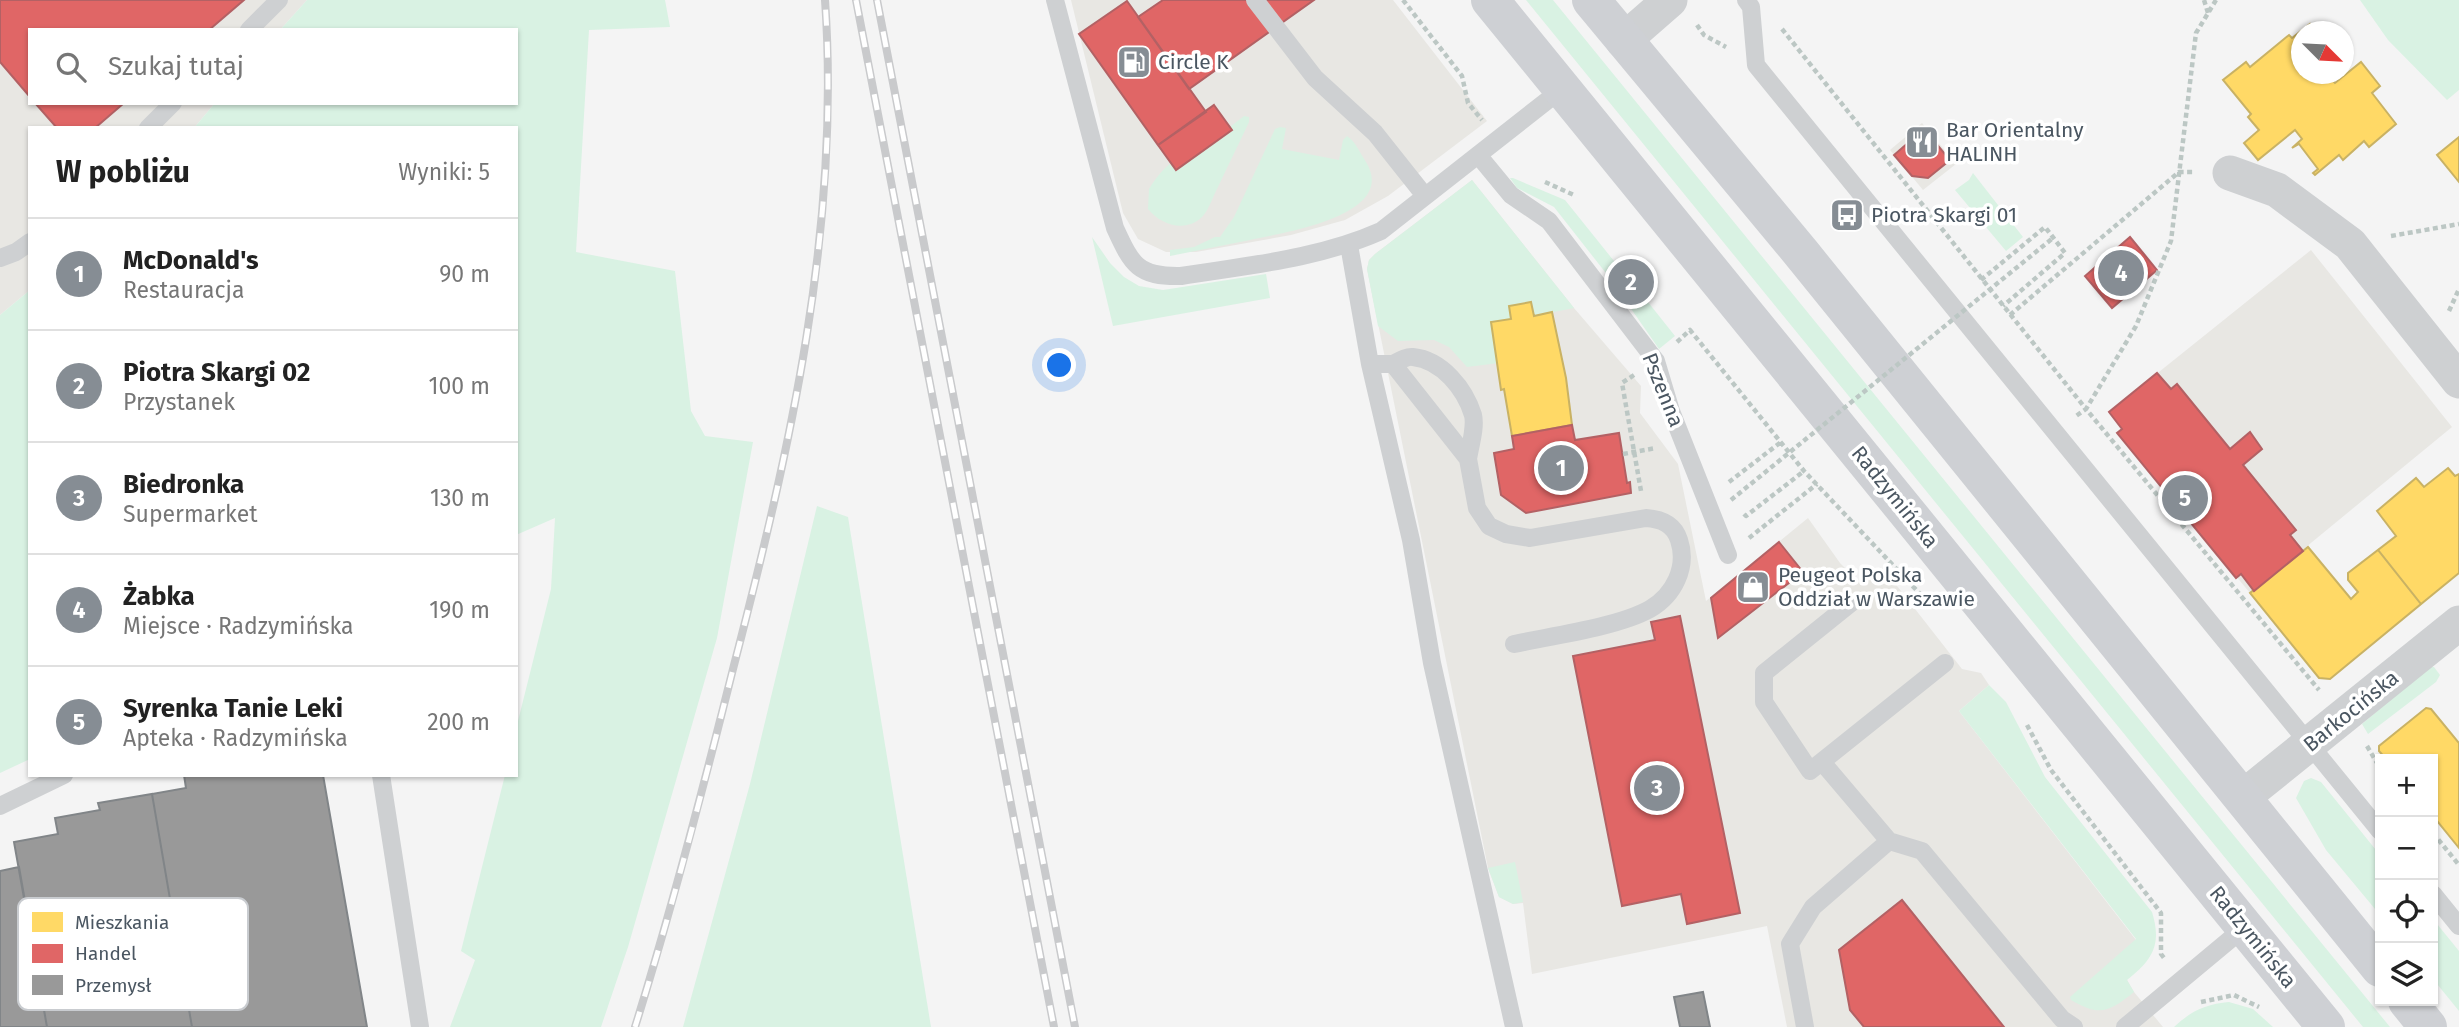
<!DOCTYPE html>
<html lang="pl">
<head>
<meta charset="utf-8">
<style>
  :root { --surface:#fff; --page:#f2f2f2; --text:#222; --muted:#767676; --line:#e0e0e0; --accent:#868d94 }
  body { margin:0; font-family:"Fira Sans",sans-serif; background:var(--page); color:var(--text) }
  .controls { position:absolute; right:21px; bottom:21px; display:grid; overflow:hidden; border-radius:0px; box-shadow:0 2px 5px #0004 }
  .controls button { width:63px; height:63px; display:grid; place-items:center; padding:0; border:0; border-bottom:2px solid var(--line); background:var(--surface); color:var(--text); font:35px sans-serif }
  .compass { position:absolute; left:2291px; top:21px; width:63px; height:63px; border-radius:50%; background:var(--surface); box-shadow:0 2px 5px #0004; rotate:114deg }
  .you { position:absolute; left:1060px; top:366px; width:24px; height:24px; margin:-18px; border:5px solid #fff; border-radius:50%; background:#1a73e8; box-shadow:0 0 0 10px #1a73e833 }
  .badge { display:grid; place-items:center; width:46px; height:46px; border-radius:50%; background:var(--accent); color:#fff; font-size:23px; font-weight:700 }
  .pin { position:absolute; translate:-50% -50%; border:4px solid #fff; box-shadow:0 2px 7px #0006 }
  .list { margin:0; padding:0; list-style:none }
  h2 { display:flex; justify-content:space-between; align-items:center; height:91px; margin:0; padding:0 28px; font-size:30px }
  h2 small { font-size:23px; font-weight:400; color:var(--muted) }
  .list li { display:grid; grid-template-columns:46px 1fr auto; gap:21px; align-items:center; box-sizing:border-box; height:112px; padding:0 28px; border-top:2px solid var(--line) }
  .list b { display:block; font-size:26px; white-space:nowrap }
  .list p { margin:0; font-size:23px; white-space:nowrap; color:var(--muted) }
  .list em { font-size:23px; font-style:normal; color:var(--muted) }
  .icon { flex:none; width:38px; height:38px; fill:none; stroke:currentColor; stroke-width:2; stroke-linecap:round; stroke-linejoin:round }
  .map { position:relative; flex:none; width:2459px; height:1027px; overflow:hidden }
  .search { position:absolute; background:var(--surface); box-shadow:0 2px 5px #0004; left:28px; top:28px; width:490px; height:77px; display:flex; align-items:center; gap:18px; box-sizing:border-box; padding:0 24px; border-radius:0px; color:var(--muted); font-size:26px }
  .panel { position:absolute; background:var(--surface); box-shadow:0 2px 5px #0004; left:28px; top:126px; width:490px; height:651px; border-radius:0px }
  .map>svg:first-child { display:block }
</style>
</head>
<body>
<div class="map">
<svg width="2459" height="1027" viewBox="0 0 2459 1027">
  <rect width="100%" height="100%" fill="#f4f4f4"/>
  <!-- commercial -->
  <path fill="#e8e7e3" d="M0 0H307L280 30H30V103H215L194 128H30V290L0 315Z
    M1071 0H1393L1487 121 1388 196 1345 220 1291 235 1196 252H1166L1138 239 1123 213Z
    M1922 123 1956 164 1923 190 1890 150Z
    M1472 180 1574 308 1641 386 1640 413 1678 464 1706 601 1808 518 1840 563 1862 585 1883 568 1962 669 1981 673 1989 685 1959 711 2136 940 2127 980 2134 992 2163 1027H1787L1767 926 1532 974 1523 903 1513 904 1499 897 1488 868 1367 269 1369 260 1375 254Z
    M2311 250 2452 427 2250 593 2117 433 2122 428 2109 412Z"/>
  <!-- green -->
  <path fill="#d9f2e3" d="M307 0H665L670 27 589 30 576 252 675 271 691 411 705 436 753 442 717 638 628 947 601 1027H450L475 960 461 951 505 775H516V729L551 589 555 518 516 535V128H194L215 103H516V30H280Z
    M1526 0H1553L2390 1027H2363Z
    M2360 0H2459V90L2447 100 2388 40Z
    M1244 116 1249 117V122C1239 144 1228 165 1218 187 1213 196 1209 210 1202 217 1185 233 1161 225 1148 209L1149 189C1155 179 1162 170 1171 163L1176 170 1232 130 1230 127Z
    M1280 127 1286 128 1282 149 1339 160 1343 140 1347 136C1356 142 1360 153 1366 162 1399 216 1282 233 1250 240 1223 245 1197 251 1170 256V250L1194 247 1215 237H1220L1234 217 1275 129Z
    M1973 173 2023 237 2006 251 1955 190 1969 180Z
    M1510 178H1513L1565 200 1618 266 1613 271 1638 302 1644 297 1675 336 1659 349 1609 277 1554 207 1517 188Z
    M1472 180 1574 308 1534 316 1531 302 1509 306 1511 319 1499 363 1467 367 1449 347 1434 340 1398 341 1378 326 1367 269 1369 260 1375 254Z
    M1092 237 1110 263 1124 277 1139 286 1163 290 1266 274 1270 298 1113 326Z
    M30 290V759L0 773V315Z
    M817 506 848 517 931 1027H683L750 784Z
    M2429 667H2434L2440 675 2436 682 2368 734 2362 724Z
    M1989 685 2006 702 2045 777 2152 912C2162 944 2153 960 2127 980L2134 992C2109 1012 2100 1017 2071 1000L2070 997 2136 939 1959 711Z
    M2311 778 2321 782 2380 855V915L2326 850 2296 798 2304 781Z
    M1515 862 1523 902 1513 904 1499 897 1488 868Z
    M2433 919 2459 951V1011L2433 979Z
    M2229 1002 2253 1009 2273 1027H2174C2191 1011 2206 1004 2229 1002Z"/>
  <!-- homes -->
  <path fill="#ffd966" stroke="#c9b264" stroke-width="2" d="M2310 24 2316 32H2302V74H2326L2335 83 2361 62 2380 86 2372 93 2396 124 2369 147 2364 141 2343 160 2339 155 2315 175 2313 173 2318 169 2299 144 2292 148 2302 139 2295 130 2258 160 2244 143 2259 130 2248 117 2251 114 2223 80 2246 62 2250 67 2289 35 2292 38Z
    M2459 137V182L2437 155Z
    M1531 302 1534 316 1552 312 1566 378 1572 425 1512 436 1504 389 1501 390 1491 322 1511 319 1509 306Z
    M2448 468 2455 476 2459 474V573L2421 604 2378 550 2396 536 2377 511 2416 478 2424 487Z
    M2308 547 2351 599 2358 592 2348 580V573L2378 550 2421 604 2330 679 2319 678 2250 593Z
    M2426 708 2431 709 2459 743V848L2433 816V759H2386L2379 751V746Z"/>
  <!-- shops -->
  <path fill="#e06666" stroke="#b36164" stroke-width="2" d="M0 0H244L209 30H30V97L0 62Z
    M1163 0H1314L1189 89 1138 17Z
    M1127 1 1206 112 1158 145 1079 34Z
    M35 103H124L95 128H57Z
    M1214 105 1232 130 1176 170 1158 145Z
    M1924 129 1950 160 1928 178 1912 176 1894 155Z
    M2130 237 2157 270 2112 308 2085 276Z
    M2157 373 2171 389 2177 384 2230 449 2250 432 2262 449 2243 465 2296 530 2290 535 2303 551 2254 591 2241 574 2236 578 2117 433 2122 429 2109 412Z
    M1572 425 1575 440 1619 433 1627 483 1630 482 1631 493 1526 513 1501 495 1494 453 1514 449 1512 436Z
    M1779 542 1803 572 1718 638 1711 598Z
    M1680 616 1740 913 1687 924 1681 894 1622 906 1573 656 1655 640 1651 622Z
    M1902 900 2004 1027H1864L1850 1010 1839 950Z"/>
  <!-- industry -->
  <path fill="#999" stroke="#818588" stroke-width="2" d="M184 775H323L367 1027H192L152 794 186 788Z
    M152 794 192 1027H47L14 842 58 834 55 818 100 810 98 803Z
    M19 867 47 1027H0V871Z
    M1703 992 1710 1027H1680L1674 997Z"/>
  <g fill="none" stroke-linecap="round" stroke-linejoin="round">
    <!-- path -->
    <path stroke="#bcc7c4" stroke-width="4.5" stroke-dasharray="5 3.5" stroke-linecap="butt" d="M1403 0 1462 76 1468 103 1482 120
      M2204 0 2208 13
      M2216 0 2196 33 2171 241 2136 326 2086 409 2319 690
      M1697 25 1704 35 1726 47
      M1782 29 2086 409 2076 416
      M1545 182 1574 195
      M2391 236 2459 224
      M1981 280 2045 227 2065 253 2003 306
      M2449 311 2459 289
      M2010 315 2179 172H2194
      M1677 342 1690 330 1804 471 1923 597
      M1634 375 1622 383 1641 491
      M1623 454 1656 448
      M1729 482 1781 442
      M1744 514 1746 516 1804 471
      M1749 538 1817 484
      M2027 725 2051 770 2161 913V954L2164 958
      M2367 746 2380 768
      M2433 833 2459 865
      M2201 1002 2234 995 2259 1007"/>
    <!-- lane -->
    <path stroke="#ced0d2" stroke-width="18" d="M1055 0 1115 228C1132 265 1138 277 1181 276 1249 265 1318 259 1381 231L1562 89
      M1255 0 1315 78 1375 133 1425 196
      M1746 0 1751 7 1756 65 2380 831
      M249 30 279 0
      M148 128 173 103
      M1478 155 1511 195 1549 221 1656 361 1671 411 1728 555
      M1349 245 1370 364 1411 540 1432 663 1514 1027
      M0 258 16 252 30 242
      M1370 364H1393L1468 459 1477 508 1489 526 1506 534 1530 538 1646 518C1661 519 1674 524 1679 540 1688 567 1674 595 1650 609 1618 627 1551 636 1514 644
      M1393 364C1399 361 1407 356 1413 357 1442 360 1465 389 1473 415 1476 427 1470 446 1468 459
      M1851 603 1764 673V702L1810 771 1945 663
      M1822 762 1889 841
      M381 775 420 1027
      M0 806 64 775
      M2433 894 2459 926
      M1805 1027 1790 944 1813 907 1889 841 1922 851 2062 1019 2074 1027
      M2125 1027 2245 927"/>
    <!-- street -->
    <path stroke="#ced0d2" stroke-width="35" d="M1623 41 1670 0
      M2230 173 2277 190 2350 244 2459 381
      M2242 798 2459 623"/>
    <!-- secondary -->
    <path stroke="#ced0d4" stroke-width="38" d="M1490 0 2326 1027
      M1591 0 1802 254 2380 968
      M2407 1001 2428 1027"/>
    <!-- rail casing -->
    <g stroke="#c9cacc" stroke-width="8">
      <path id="rail" d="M856 0 1054 1027
        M877 0 1075 1027
        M635 1027C672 909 703 789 733 669 790 450 841 227 825 0"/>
    </g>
    <!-- rail -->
    <use href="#rail" stroke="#fff" stroke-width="5" stroke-dasharray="16" stroke-linecap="butt"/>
    <!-- path-bridge -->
    <path stroke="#bcc7c4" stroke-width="4.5" stroke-dasharray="5 3.5" stroke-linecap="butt" d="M1731 500 2053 238"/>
  </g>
  <!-- icons -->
  <defs>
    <g id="fuel-square" transform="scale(1.75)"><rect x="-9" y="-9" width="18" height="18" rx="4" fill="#868d94" stroke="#fff"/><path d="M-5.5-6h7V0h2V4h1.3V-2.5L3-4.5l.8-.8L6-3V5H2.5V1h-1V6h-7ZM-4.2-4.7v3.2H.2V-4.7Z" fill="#fff"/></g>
    <g id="restaurant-square" transform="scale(1.75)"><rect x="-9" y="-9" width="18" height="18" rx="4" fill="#868d94" stroke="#fff"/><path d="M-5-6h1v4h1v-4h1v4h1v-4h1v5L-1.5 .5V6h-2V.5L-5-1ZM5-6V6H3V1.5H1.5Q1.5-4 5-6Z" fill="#fff"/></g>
    <g id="bus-square" transform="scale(1.75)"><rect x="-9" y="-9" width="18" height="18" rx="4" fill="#868d94" stroke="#fff"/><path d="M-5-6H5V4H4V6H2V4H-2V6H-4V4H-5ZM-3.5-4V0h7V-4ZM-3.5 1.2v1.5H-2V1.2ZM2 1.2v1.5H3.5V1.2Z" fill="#fff"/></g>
    <g id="shop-square" transform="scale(1.75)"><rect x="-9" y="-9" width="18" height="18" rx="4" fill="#868d94" stroke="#fff"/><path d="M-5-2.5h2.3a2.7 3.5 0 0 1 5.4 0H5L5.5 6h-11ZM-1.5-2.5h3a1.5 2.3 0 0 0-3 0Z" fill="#fff"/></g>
  </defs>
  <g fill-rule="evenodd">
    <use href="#fuel-square" x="1134" y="62"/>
    <use href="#restaurant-square" x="1922" y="142"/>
    <use href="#bus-square" x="1847" y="215"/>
    <use href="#shop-square" x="1753" y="587"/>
  </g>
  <g text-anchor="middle" stroke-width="7" stroke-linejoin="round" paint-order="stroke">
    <!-- poi labels -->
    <g font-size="21" fill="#4a5661" stroke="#fff" text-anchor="start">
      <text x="1158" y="69">Circle K</text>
      <text x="1946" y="137">Bar Orientalny<tspan x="1946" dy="24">HALINH</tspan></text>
      <text x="1871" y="222">Piotra Skargi 01</text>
      <text x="1778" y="582">Peugeot Polska<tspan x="1778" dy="24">Oddział w Warszawie</tspan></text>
    </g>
    <!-- street labels -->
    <g font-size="21" fill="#4a5661" stroke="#fff">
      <text transform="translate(1663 390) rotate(68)" y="7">Pszenna</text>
      <text transform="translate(1895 497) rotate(51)" y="7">Radzymińska</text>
      <text transform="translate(2351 711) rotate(-39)" y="7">Barkocińska</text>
      <text transform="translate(2253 937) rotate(51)" y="7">Radzymińska</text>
    </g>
  </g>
  <!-- legend -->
  <rect x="18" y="898" width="230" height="112" rx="10" fill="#fff" stroke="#c9ccd0" stroke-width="2"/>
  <rect x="32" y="912" width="31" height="20" fill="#ffd966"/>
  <rect x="32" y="944" width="31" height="19" fill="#e06666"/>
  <rect x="32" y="975" width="31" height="20" fill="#999"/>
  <g font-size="19" fill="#4a5661">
    <text x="75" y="929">Mieszkania</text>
    <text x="75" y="960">Handel</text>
    <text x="75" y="992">Przemysł</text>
  </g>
</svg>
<div class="controls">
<button>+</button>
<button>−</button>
<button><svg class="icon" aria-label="locate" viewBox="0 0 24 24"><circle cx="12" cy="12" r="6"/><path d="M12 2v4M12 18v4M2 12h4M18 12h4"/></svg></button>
<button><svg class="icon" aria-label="layers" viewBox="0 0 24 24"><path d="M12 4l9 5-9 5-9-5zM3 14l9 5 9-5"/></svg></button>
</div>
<svg class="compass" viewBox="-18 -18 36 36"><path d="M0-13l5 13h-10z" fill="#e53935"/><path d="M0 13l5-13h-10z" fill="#767676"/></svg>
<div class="you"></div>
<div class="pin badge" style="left:1561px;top:468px">1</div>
<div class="pin badge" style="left:1631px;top:282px">2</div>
<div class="pin badge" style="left:1657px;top:788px">3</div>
<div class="pin badge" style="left:2121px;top:273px">4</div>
<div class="pin badge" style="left:2185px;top:498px">5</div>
<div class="search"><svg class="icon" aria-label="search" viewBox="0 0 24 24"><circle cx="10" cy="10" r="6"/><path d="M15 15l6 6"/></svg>Szukaj tutaj</div>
<section class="panel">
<h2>W pobliżu<small>Wyniki: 5</small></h2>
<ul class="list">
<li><span class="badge">1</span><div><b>McDonald's</b><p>Restauracja</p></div><em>90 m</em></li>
<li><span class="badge">2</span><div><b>Piotra Skargi 02</b><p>Przystanek</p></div><em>100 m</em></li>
<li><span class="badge">3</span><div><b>Biedronka</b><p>Supermarket</p></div><em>130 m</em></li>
<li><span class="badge">4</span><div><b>Żabka</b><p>Miejsce · Radzymińska</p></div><em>190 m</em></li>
<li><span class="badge">5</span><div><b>Syrenka Tanie Leki</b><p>Apteka · Radzymińska</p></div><em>200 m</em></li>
</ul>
</section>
</div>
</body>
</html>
